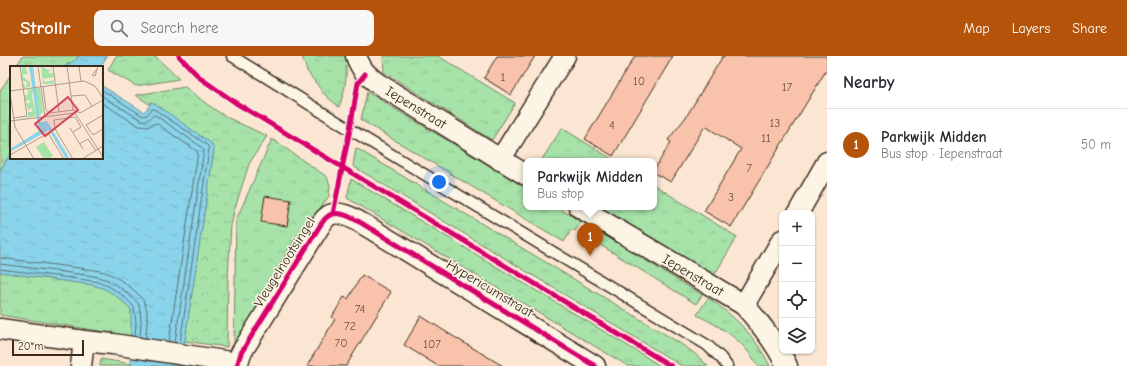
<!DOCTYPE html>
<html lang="en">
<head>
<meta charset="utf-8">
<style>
  :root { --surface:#fff; --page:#f7f7f7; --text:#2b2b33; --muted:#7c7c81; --line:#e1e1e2; --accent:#b45309 }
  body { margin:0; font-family:"Comic Neue",sans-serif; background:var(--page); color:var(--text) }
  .controls { position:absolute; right:12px; bottom:12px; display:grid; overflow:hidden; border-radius:8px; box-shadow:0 1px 3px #0004 }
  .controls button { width:36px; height:36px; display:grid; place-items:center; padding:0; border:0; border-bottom:1px solid var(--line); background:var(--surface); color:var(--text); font:20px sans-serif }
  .scale { position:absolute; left:12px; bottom:10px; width:72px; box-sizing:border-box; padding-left:4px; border:2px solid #3b2a1e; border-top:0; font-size:11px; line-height:14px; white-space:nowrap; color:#3b2a1e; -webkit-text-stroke:3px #fcf5e5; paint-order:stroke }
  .you { position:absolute; left:439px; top:126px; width:14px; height:14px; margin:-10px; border:3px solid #fff; border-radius:50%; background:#1a73e8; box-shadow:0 0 0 6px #1a73e833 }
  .badge { display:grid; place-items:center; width:26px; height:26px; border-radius:50%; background:var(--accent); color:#fff; font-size:13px; font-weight:700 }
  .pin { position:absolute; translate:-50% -33px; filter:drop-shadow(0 1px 2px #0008) }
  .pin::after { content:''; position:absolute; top:21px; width:14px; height:12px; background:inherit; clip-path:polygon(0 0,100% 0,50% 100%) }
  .popup { position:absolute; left:523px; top:102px; width:134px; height:52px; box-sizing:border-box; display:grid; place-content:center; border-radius:8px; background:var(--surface); filter:drop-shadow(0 1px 3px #0005); font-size:13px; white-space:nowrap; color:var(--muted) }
  .popup b { font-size:15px; color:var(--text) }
  .popup::after { content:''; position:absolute; left:50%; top:100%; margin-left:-8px; border:8px solid transparent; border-top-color:var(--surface) }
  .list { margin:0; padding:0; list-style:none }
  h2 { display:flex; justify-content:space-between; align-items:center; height:52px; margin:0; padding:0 16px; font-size:17px }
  h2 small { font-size:13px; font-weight:400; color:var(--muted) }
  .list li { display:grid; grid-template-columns:26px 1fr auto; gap:12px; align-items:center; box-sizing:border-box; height:72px; padding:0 16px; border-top:1px solid var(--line) }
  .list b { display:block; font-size:15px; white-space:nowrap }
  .list p { margin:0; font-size:13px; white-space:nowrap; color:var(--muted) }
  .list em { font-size:13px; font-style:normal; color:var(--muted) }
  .icon { flex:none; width:22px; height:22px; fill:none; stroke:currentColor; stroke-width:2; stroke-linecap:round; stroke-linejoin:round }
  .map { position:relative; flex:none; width:827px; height:310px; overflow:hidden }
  header { display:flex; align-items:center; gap:24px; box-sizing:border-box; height:56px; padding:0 20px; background:var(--accent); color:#fff }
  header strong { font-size:19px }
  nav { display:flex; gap:22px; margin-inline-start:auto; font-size:14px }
  .search { width:280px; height:36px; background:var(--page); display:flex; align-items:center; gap:10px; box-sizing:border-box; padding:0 14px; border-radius:8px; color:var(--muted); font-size:15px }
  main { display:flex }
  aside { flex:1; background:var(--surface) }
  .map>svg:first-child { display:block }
</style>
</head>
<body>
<header>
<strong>Strollr</strong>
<div class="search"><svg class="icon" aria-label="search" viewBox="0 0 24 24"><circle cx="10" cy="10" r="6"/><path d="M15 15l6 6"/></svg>Search here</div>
<nav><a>Map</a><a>Layers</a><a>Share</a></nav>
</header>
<main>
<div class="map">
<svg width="827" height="310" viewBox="0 0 827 310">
  <defs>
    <pattern id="grass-tufts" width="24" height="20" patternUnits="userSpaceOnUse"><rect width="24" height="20" fill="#a7e3a9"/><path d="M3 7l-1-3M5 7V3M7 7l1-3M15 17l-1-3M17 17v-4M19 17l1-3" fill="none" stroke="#91c391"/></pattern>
    <pattern id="forest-crowns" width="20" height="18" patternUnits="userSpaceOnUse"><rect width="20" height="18" fill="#a7e3a9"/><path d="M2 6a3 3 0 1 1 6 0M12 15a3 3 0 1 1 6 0" fill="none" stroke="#91c391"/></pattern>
    <pattern id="water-ripples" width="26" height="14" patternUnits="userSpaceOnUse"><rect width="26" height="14" fill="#8ad4eb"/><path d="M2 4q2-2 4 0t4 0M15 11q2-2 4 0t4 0" fill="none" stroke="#78b6c9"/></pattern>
  </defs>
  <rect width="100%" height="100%" fill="#fbe6d3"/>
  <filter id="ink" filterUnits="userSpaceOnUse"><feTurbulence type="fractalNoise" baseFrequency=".025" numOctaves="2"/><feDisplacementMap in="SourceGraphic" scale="8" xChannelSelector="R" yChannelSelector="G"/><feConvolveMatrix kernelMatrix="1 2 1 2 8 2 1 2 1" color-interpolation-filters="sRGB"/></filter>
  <g filter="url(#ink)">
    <!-- grass -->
    <path fill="url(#grass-tufts)" stroke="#718664" d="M23 0H79L76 5 67 8 65 11H15Z
      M116 0H153L158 3 179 23 136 30 108 14Z
      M302 0H348L351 9 346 10C347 24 344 38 339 51L324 38 307 15Z
      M383 0H438L515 47 492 84 384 16Z
      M11 18V97L0 115V35Z
      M367 36 526 132V151H557L581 166 575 175 572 173 564 186 361 64Z
      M562 72 615 105H541Z
      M272 83 327 121 330 129 329 140 318 155 306 169 289 192 235 293 234 287 236 164Z
      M356 92 678 286 694 297 708 310H682L353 110Z
      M351 123 643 299 660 310H628L347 142Z
      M654 129 737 181 712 223 597 151H654Z
      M586 168 702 239 696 248 581 177Z
      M0 216 93 229C109 233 119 241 131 253L132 267 131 280 0 259Z
      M708 242C734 259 756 281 770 310H758C743 284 723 272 697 259Z
      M101 303 131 308V310H100Z"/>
    <!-- forest -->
    <path fill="url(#forest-crowns)" stroke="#718664" d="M185 31 208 49 226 61 267 80 249 108 235 152 231 169 228 222 227 291 184 285 214 93 136 39Z"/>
    <!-- water -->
    <path fill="url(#water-ripples)" stroke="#6a9099" d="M79 0H107L100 11H65C69 5 74 8 79 0Z
      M102 30 144 56 150 49V46L154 47 205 83 211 87 214 93 181 310H131V253C119 241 109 233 93 229L0 216V115L11 97V102H102Z"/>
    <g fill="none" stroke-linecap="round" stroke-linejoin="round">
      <!-- shore -->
      <path stroke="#5b6e70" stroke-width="1" d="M102 34 143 60 147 59 152 53H154L203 86 208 90 209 93 180 287
        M102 40 141 64C150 66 150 60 155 59L200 90 204 94 175 286
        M102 47 139 70 147 71 156 67 198 96 169 285
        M0 202 95 214C100 215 106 216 110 218 120 223 141 237 145 248 149 258 146 271 146 282
        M0 208 94 220 108 224 124 234 138 247 140 253 141 267 140 281
        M0 213 94 225C110 229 123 238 134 251L136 267 135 280"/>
    </g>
    <!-- building -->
    <path fill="#f8c3aa" stroke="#3b2a1e" d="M497 0H535L511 39 484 22Z
      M635 0H673L613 100 585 83Z
      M723 0H827V13L731 171 704 155 741 93 705 70 671 126 654 117V114L671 86 668 84 686 61Z
      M265 140 291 144 287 170 261 166Z
      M362 219 391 236 346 310H307L335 263 332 261 344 241 348 243Z
      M421 260 451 279 503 310H438L404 289Z"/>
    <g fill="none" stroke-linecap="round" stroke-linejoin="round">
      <!-- lane casing -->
      <g stroke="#3b2a1e" stroke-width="13">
        <path id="lane" d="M232 0 341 68 707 289 721 302 727 310"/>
      </g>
      <!-- street casing -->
      <g stroke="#3b2a1e" stroke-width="23">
        <g id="street">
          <path id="s1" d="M356 0C362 15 365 17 377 27L526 119"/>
          <path d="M500 104 565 0"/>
          <path id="s2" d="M579 151 744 249C761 268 776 287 787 310"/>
          <path d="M798 157 827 106"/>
          <path d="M744 249 782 184"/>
          <path d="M0 273 84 285 113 288 237 307"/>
          <path d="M81 310 84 285"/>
          <path d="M237 310 241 297 321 168C323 166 324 163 327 161 339 150 362 168 373 174L595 310"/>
        </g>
      </g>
      <!-- lane -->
      <use href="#lane" stroke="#fcf5e5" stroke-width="10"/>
      <!-- street -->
      <use href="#street" stroke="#fcf5e5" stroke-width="20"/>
      <!-- cycleway casing -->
      <g stroke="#fcf5e5" stroke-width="8">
        <path id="cycleway" d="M179 0 200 22 236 47 671 310
          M333 158 350 73 358 27 365 18
          M237 310 241 297 321 168C323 166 324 163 327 161 339 150 362 168 373 174L595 310"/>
      </g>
      <!-- cycleway -->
      <use href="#cycleway" stroke="#d6006c" stroke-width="5"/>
    </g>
  </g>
  <g text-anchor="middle" stroke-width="3" stroke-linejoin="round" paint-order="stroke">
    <!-- number labels -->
    <g font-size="12" fill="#6a5041">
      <text x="503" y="25">1</text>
      <text x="639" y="29">10</text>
      <text x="787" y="35">17</text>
      <text x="775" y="71">13</text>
      <text x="612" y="73">4</text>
      <text x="766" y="86">11</text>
      <text x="749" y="116">7</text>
      <text x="731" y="145">3</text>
      <text x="360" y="257">74</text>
      <text x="350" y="274">72</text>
      <text x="341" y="291">70</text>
      <text x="432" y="292">107</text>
    </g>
    <!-- street labels -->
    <g font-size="14" fill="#3b2a1e" stroke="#fcf5e5">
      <text dy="5" stroke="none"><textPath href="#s1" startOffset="81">Iepenstraat</textPath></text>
      <text transform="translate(284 206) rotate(-58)" y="5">Vleugelnootsingel</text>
      <text dy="5" stroke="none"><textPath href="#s2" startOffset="133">Iepenstraat</textPath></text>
      <text transform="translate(490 232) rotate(31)" y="5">Hypericumstraat</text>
    </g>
  </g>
  <!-- overview -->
  <g transform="translate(10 10)">
    <rect width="93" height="93" fill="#fbe6d3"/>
    <path d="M15 0 18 8 12 9 19 16 20 11V21L13 22 12 16 16 21 17 16 12 15V1ZM31 0 38 4 42 3 38 6 42 8 43 5 44 11 33 13 35 16 44 14 43 18H33ZM23 22 22 31 27 50 5 54 18 51V46H22V42L18 44 16 37H20V34L15 35 14 29H18V25H16ZM25 22H30L33 46 29 50Z" fill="#a7e3a9"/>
    <path d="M34 76 43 90 38 93H34L26 81Z" fill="#a7e3a9"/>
    <path d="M19 0H23L30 56 37 55 60 93H56L39 64 0 86V83L29 65Z" fill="#8ad4eb"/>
    <path fill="none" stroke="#ae9b8b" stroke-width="1" d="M28 0 35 51M43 0 49 46M57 0 63 44M69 0 71 15M87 3 82 9 85 10 88 0M33 20 36 44 40 47 63 44 70 47 93 34M0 25 74 15 85 20 93 32M0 26 5 61 24 93M61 30 75 29 82 40M93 49 76 59 83 69 93 63M4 52 17 50 10 0M0 55 65 47 93 91M60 62 73 83M38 67 54 93M69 78 78 73 86 85M0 89 45 63M63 93 45 63 44 54 65 51 71 61 63 66M72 93 93 80"/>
    <path fill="#d1495b" fill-opacity="0.15" stroke="#d1495b" stroke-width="2" d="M58 31 68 44 35 70 25 58Z"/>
    <rect width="93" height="93" fill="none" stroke="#3b2a1e" stroke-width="2"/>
  </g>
</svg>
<div class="controls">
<button>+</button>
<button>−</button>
<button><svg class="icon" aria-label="locate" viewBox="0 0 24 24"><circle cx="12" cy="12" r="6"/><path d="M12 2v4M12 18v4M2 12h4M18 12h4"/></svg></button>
<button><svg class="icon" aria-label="layers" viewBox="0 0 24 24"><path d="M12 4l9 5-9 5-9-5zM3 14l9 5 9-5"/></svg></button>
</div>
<div class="scale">20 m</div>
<div class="you"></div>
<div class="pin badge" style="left:590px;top:200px">1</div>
<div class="popup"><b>Parkwijk Midden</b>Bus stop</div>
</div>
<aside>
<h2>Nearby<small></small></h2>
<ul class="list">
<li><span class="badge">1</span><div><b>Parkwijk Midden</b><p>Bus stop · Iepenstraat</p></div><em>50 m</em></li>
</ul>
</aside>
</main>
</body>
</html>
